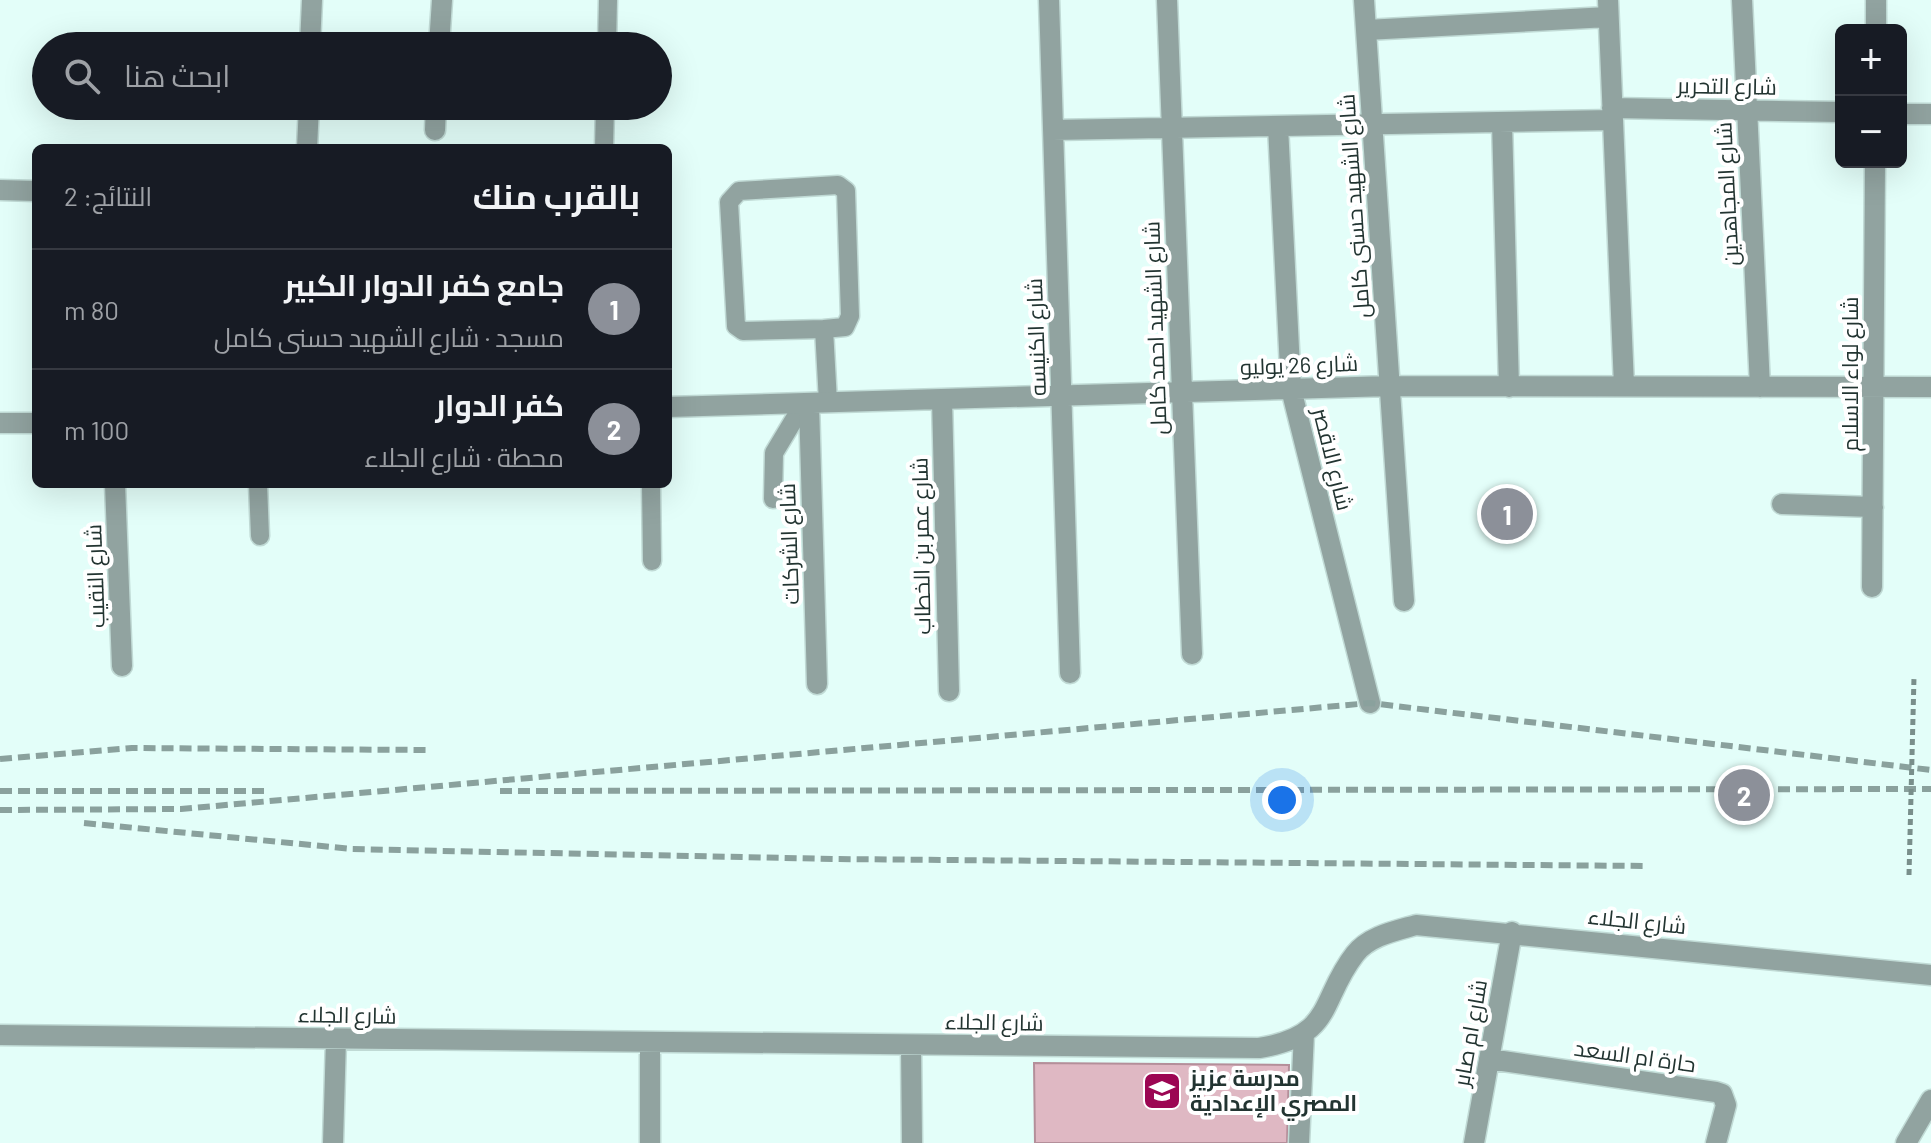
<!DOCTYPE html>
<html lang="ar">
<head>
<meta charset="utf-8">
<style>
  :root { --surface:#171b24; --page:#242831; --text:#f1f3f6; --muted:#9ea1a6; --line:#363941; --accent:#8c9099 }
  body { margin:0; font-family:Barlow,Cairo,sans-serif; background:var(--page); color:var(--text); direction:rtl }
  .controls { position:absolute; right:24px; top:24px; display:grid; overflow:hidden; border-radius:12px; box-shadow:0 8px 32px #0002 }
  .controls button { width:72px; height:72px; display:grid; place-items:center; padding:0; border:0; border-bottom:2px solid var(--line); background:var(--surface); color:var(--text); font:40px sans-serif }
  .you { position:absolute; left:1282px; top:800px; width:28px; height:28px; margin:-20px; border:6px solid #fff; border-radius:50%; background:#1a73e8; box-shadow:0 0 0 12px #1a73e833 }
  .badge { display:grid; place-items:center; width:52px; height:52px; border-radius:50%; background:var(--accent); color:#fff; font-size:26px; font-weight:700 }
  .pin { position:absolute; translate:-50% -50%; border:4px solid #fff; box-shadow:0 2px 8px #0006 }
  .list { margin:0; padding:0; list-style:none }
  h2 { display:flex; justify-content:space-between; align-items:center; height:104px; margin:0; padding:0 32px; font-size:34px }
  h2 small { font-size:26px; font-weight:400; color:var(--muted) }
  .list li { display:grid; grid-template-columns:52px 1fr auto; gap:24px; align-items:center; box-sizing:border-box; height:120px; padding:0 32px; border-top:2px solid var(--line) }
  .list b { display:block; font-size:30px; white-space:nowrap }
  .list p { margin:0; font-size:26px; white-space:nowrap; color:var(--muted) }
  .list em { font-size:26px; font-style:normal; color:var(--muted) }
  .icon { flex:none; width:44px; height:44px; fill:none; stroke:currentColor; stroke-width:2; stroke-linecap:round; stroke-linejoin:round }
  .map { position:relative; flex:none; width:1931px; height:1143px; overflow:hidden; direction:ltr }
  .search { position:absolute; background:var(--surface); box-shadow:0 8px 32px #0002; left:32px; top:32px; width:640px; height:88px; display:flex; align-items:center; gap:20px; box-sizing:border-box; padding:0 28px; border-radius:44px; color:var(--muted); font-size:30px }
  .panel { position:absolute; background:var(--surface); box-shadow:0 8px 32px #0002; left:32px; top:144px; width:640px; height:344px; border-radius:12px; direction:rtl }
  .map>svg:first-child { display:block }
</style>
</head>
<body>
<div class="map">
<svg width="1931" height="1143" viewBox="0 0 1931 1143">
  <rect width="100%" height="100%" fill="#e3fef9"/>
  <!-- building -->
  <path fill="#dfb8c3" stroke="#b48f9a" stroke-width="2" d="M1034 1063 1289 1065 1287 1143H1035Z"/>
  <g fill="none" stroke-linecap="round" stroke-linejoin="round">
    <!-- lane casing -->
    <g stroke="#c0dad5" stroke-width="21">
      <path id="lane" d="M607 46 608 0
        M604 148 605 106
        M824 329 743 331 736 326 729 202 739 191 838 185 846 191 850 316 845 327 824 329 828 402
        M258 484 260 536
        M651 484 652 561
        M773 499 774 453 804 403"/>
    </g>
    <!-- street casing -->
    <g stroke="#c0dad5" stroke-width="23">
      <path id="street" d="M1049 0 1070 673
        M1167 0 1192 654
        M1364 0 1404 601
        M1608 0 1624 386
        M1742 0 1760 387
        M1366 30 1608 17
        M1876 30V0
        M310 46 312 0
        M439 46 442 0
        M1612 108 1841 112
        M1901 114H1931
        M1502 122 1509 387
        M1278 126 1291 389 1370 703
        M435 130 436 106
        M1053 130 1613 120
        M307 148 309 106
        M0 190 36 191
        M942 399 949 691
        M809 403 817 684
        M668 407 1390 386 1931 387
        M0 423H36
        M115 484 122 666
        M1782 504 1873 507
        M1872 587 1875 162
        M0 1035 1259 1048C1335 1036 1319 1000 1355 954 1369 936 1395 931 1416 925L1931 975
        M911 1045 912 1143
        M1489 1059 1716 1092 1722 1094 1726 1105 1716 1143
        M333 1143 336 1039
        M650 1143V1042
        M1299 1143 1304 1033
        M1474 1143 1512 932
        M1906 1143 1931 1100"/>
    </g>
    <!-- lane -->
    <use href="#lane" stroke="#91a3a0" stroke-width="18"/>
    <!-- street -->
    <use href="#street" stroke="#91a3a0" stroke-width="20"/>
    <!-- rail -->
    <path stroke="#8aa19d" stroke-width="6" stroke-dasharray="12 6" stroke-linecap="butt" d="M0 759 132 748 426 750
      M0 791H268
      M500 791 1931 789
      M0 810 181 809 1370 703 1931 770
      M84 823 352 849 834 859 1646 866"/>
    <!-- path-bridge -->
    <path stroke="#798f8b" stroke-width="5" stroke-dasharray="6 4" stroke-linecap="butt" d="M1909 875 1914 677"/>
  </g>
  <!-- icons -->
  <defs>
    <g id="school-square" transform="scale(2)"><rect x="-9" y="-9" width="18" height="18" rx="4" fill="#9c0653" stroke="#fff"/><path d="M0-5L7-2L0 1L-7-2ZM-4 1L0 2.5L4 1V4Q0 6-4 4Z" fill="#fff"/></g>
  </defs>
  <g fill-rule="evenodd">
    <use href="#school-square" x="1162" y="1091"/>
  </g>
  <g text-anchor="middle" stroke-width="8" stroke-linejoin="round" paint-order="stroke">
    <!-- street labels -->
    <g font-size="22" fill="#223431" stroke="#fff">
      <text transform="translate(1727 86) rotate(1)" y="8">شارع التحرير</text>
      <text transform="translate(1727 194) rotate(-93)" y="8">شارع المجاهدين</text>
      <text transform="translate(1354 206) rotate(-94)" y="8">شارع الشهيد حسنى كامل</text>
      <text transform="translate(1155 328) rotate(-92)" y="8">شارع الشهيد احمد كامل</text>
      <text transform="translate(1036 337) rotate(-92)" y="8">شارع الكنيسه</text>
      <text transform="translate(1299 365) rotate(-2)" y="8">شارع 26 يوليو</text>
      <text transform="translate(1850 374) rotate(-90)" y="8">شارع لواء الاسلام</text>
      <text transform="translate(1333 459) rotate(76)" y="8">شارع الاقصر</text>
      <text transform="translate(789 544) rotate(-92)" y="8">شارع الشركات</text>
      <text transform="translate(921 546) rotate(-91)" y="8">شارع عمر بن الخطاب</text>
      <text transform="translate(95 576) rotate(-92)" y="8">شارع النقيب</text>
      <text transform="translate(1637 921) rotate(6)" y="8">شارع الجلاء</text>
      <text transform="translate(347 1015) rotate(1)" y="8">شارع الجلاء</text>
      <text transform="translate(994 1022) rotate(1)" y="8">شارع الجلاء</text>
      <text transform="translate(1470 1033) rotate(-80)" y="8">شارع ام صابر</text>
      <text transform="translate(1635 1056) rotate(8)" y="8">حارة ام السعد</text>
    </g>
    <!-- poi labels -->
    <g font-size="22" font-weight="bold" fill="#223431" stroke="#fff" text-anchor="start">
      <text x="1190" y="1086">مدرسة عزيز<tspan x="1190" dy="25">المصري الإعدادية</tspan></text>
    </g>
  </g>
</svg>
<div class="controls">
<button>+</button>
<button>−</button>
</div>
<div class="you"></div>
<div class="pin badge" style="left:1507px;top:514px">1</div>
<div class="pin badge" style="left:1744px;top:795px">2</div>
<div class="search"><svg class="icon" aria-label="search" viewBox="0 0 24 24"><circle cx="10" cy="10" r="6"/><path d="M15 15l6 6"/></svg>ابحث هنا</div>
<section class="panel">
<h2>بالقرب منك<small>النتائج: 2</small></h2>
<ul class="list">
<li><span class="badge">1</span><div><b>جامع كفر الدوار الكبير</b><p>مسجد · شارع الشهيد حسنى كامل</p></div><em>80 m</em></li>
<li><span class="badge">2</span><div><b>كفر الدوار</b><p>محطة · شارع الجلاء</p></div><em>100 m</em></li>
</ul>
</section>
</div>
</body>
</html>
